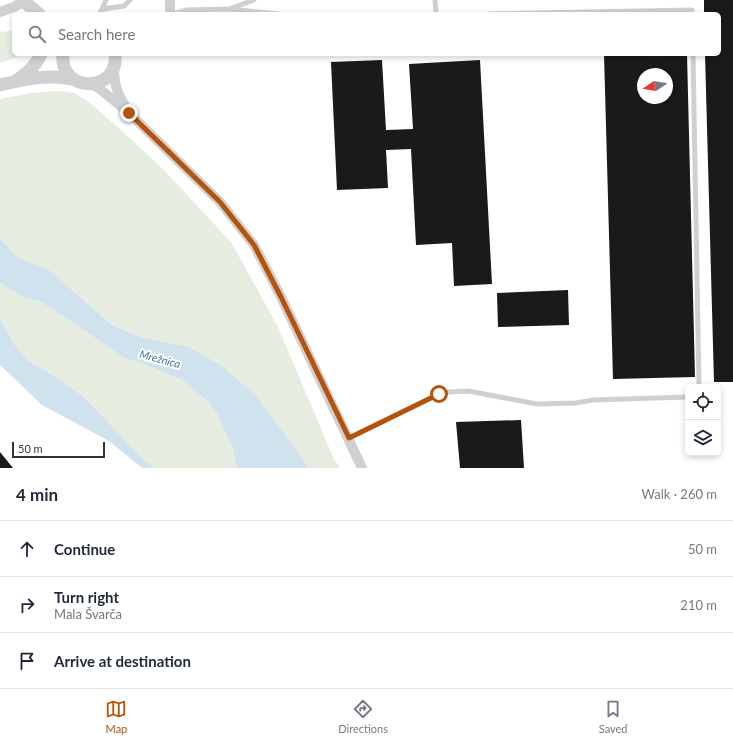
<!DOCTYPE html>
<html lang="en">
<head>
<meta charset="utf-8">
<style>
  :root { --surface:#fff; --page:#f6f6f7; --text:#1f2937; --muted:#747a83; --line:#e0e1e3; --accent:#b45309 }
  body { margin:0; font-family:Lato,sans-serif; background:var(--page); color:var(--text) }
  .controls { position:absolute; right:12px; bottom:12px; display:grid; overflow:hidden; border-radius:6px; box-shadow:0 2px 6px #0003 }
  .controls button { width:36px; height:36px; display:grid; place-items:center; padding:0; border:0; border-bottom:1px solid var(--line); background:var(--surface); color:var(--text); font:20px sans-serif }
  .compass { position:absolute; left:637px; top:68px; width:36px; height:36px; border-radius:50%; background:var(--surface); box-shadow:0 2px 6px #0003; rotate:258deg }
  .scale { position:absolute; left:12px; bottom:10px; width:93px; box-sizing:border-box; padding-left:4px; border:2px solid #333; border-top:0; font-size:11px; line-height:14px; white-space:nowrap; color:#333; -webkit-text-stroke:3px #fff; paint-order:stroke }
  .stop { position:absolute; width:12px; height:12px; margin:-9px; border:3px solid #b45309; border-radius:50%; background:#fff }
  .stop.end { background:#b45309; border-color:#fff; box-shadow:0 1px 4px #0008 }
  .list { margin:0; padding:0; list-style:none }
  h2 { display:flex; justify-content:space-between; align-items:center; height:52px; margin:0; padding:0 16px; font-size:17px }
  h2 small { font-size:13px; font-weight:400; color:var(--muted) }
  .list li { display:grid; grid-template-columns:26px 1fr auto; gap:12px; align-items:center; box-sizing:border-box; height:56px; padding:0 16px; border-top:1px solid var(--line) }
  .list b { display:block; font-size:15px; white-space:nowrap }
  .list p { margin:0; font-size:13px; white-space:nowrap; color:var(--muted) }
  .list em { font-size:13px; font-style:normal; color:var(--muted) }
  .icon { flex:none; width:22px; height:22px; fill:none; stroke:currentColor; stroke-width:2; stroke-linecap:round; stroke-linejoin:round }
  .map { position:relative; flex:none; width:733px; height:468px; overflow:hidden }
  .search { position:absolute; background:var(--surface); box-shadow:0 2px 6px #0003; left:12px; right:12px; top:12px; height:44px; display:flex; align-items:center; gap:10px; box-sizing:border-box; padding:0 14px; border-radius:6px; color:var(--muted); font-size:15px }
  .sheet { height:220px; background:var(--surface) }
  nav { display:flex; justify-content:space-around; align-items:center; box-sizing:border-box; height:56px; border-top:1px solid var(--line); background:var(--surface); font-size:11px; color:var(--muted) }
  nav a { display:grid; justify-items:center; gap:2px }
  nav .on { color:var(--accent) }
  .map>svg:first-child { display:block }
</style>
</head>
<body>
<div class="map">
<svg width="733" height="468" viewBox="0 0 733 468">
  <rect width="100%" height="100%" fill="#fff"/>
  <!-- green -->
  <path fill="#e6ecdf" d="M12 31V35H14V54H25L0 63V32Z
    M59 91 75 93 89 102 121 130 163 169 231 242 278 327 333 457 340 468H308L301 456 292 445 186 346 144 338 113 326 49 270 18 258 0 238V99L31 93Z
    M0 283 24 298 41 302 72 322 124 358 147 365 184 381 208 402 218 415 233 450 237 468H156L146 462 84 397 60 380 29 361 13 343 0 318Z"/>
  <!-- water -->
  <path fill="#cfe2ee" d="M0 238 18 258 49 270 113 326 144 338 186 346 222 366 256 396 301 456 308 468H237L233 450 218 415 208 402 184 381 147 365 124 358 72 322 41 302 24 298 0 283Z
    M0 318 13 343 29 361 60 380 84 397 146 462 156 468H142L109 441 42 405 0 365Z"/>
  <!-- building -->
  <path fill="#1a1a1a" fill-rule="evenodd" d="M704 0H733V382H714L705 54H719V14H704Z
    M604 54H687L695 377 613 379ZM643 74H667V98H643Z
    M382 60 386 130 413 129 409 64 480 60 492 284 454 286 452 243 416 245 411 149 386 150 388 188 337 190 331 62Z
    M568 290 569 325 498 327 497 293Z
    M521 420 524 468H460L456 422Z
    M0 452 13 468H0Z"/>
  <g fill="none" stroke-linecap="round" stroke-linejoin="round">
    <!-- service -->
    <path stroke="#d0d0d0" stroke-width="5" d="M254 0 229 9 278 14
      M435 0 436 14
      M102 9 124 6 130 0
      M102 9 106 0
      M99 14 102 9 103 14
      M173 14 187 10 229 9
      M488 14 692 10V14
      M693 54 699 387
      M349 438 439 394 449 392 468 391 537 404 576 403 593 400 688 397"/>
    <!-- minor -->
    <path stroke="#d0d0d0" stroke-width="10" d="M0 12 14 7 24 1
      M170 14V0
      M114 66C114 81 116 92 124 104
      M91 84 100 89 129 113 220 202 254 245 281 297 362 468"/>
    <!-- tertiary -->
    <path stroke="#d0d0d0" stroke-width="13" d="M22 0 39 14
      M63 54C59 94 120 93 115 54
      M17 80C27 73 36 66 41 54
      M0 85C25 79 47 74 73 79"/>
  </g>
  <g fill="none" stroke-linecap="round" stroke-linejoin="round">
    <!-- route -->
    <path stroke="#b45309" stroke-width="5" d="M129 113 220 202 254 245 281 297 349 438 439 394"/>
  </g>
  <g text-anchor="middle" stroke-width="4" stroke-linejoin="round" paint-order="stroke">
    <!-- water labels -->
    <g font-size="11" font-style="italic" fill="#3f7597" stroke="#fff">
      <text transform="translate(160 359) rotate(15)" y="4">Mrežnica</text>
    </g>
  </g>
</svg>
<div class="controls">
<button><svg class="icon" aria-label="locate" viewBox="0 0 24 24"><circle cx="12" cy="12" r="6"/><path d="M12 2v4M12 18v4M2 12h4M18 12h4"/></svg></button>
<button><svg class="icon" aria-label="layers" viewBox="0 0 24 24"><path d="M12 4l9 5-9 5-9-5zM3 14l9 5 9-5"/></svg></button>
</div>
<svg class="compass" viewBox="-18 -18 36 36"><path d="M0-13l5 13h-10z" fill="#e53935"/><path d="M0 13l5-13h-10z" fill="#747a83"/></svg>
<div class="scale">50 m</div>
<div class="stop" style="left:439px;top:394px"></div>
<div class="stop end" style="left:129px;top:113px"></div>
<div class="search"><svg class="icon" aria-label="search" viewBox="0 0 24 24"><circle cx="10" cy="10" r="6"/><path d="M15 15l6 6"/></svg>Search here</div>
</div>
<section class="sheet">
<h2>4 min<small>Walk · 260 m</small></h2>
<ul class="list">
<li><svg class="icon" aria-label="ahead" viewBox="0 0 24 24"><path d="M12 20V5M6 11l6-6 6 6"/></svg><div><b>Continue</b></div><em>50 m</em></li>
<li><svg class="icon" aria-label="right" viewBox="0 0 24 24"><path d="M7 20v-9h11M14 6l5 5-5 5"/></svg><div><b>Turn right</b><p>Mala Švarča</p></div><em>210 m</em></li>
<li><svg class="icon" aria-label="arrive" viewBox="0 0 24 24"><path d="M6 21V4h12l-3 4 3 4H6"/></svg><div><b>Arrive at destination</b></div></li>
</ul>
</section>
<nav>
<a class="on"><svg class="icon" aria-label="map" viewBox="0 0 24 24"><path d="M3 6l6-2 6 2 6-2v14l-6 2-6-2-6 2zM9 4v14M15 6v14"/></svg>Map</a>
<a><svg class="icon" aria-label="directions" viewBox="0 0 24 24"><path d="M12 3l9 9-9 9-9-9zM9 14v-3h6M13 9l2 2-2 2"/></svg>Directions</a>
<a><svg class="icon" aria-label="saved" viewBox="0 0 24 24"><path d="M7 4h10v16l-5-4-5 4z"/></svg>Saved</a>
</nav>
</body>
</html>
